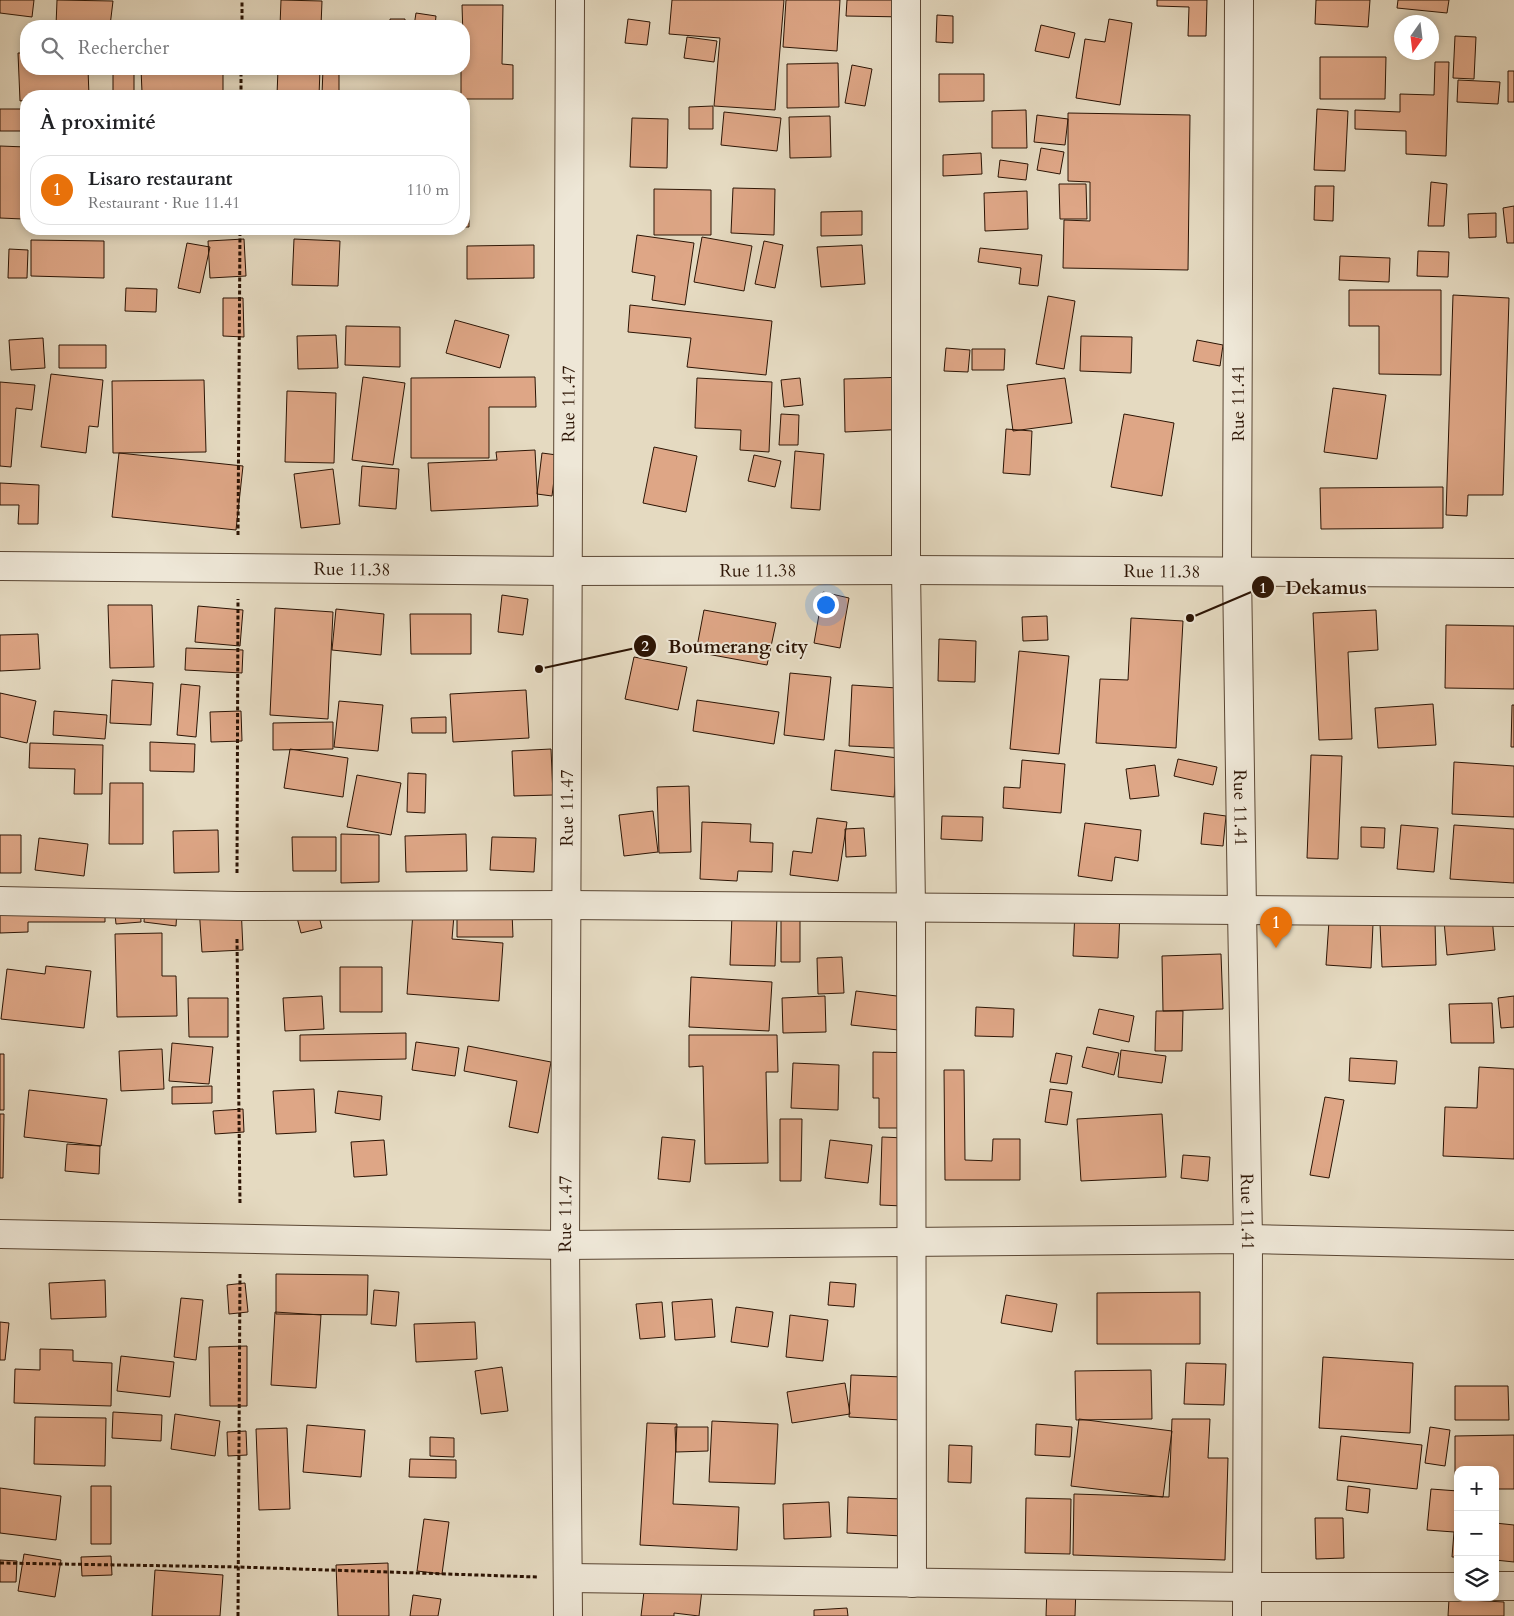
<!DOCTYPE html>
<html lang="fr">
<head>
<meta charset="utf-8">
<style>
  :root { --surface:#fff; --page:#f2f2f2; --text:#202124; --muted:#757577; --line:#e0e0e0; --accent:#8f2418 }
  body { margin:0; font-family:Cardo,serif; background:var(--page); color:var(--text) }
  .controls { position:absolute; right:15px; bottom:15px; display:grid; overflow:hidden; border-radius:10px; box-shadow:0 2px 8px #0003 }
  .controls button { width:45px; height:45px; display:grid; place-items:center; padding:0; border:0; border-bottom:1px solid var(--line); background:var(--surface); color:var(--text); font:25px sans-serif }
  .compass { position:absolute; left:1394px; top:15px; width:45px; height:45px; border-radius:50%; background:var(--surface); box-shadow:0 2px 8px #0003; rotate:194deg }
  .you { position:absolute; left:825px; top:604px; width:18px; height:18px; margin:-12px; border:4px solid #fff; border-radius:50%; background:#1a73e8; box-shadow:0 0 0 8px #1a73e833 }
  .badge { display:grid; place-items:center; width:32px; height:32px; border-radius:50%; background:var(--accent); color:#fff; font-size:16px; font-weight:700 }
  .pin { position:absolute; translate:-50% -41px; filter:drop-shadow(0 1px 2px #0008) }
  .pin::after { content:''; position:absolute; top:26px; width:18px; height:15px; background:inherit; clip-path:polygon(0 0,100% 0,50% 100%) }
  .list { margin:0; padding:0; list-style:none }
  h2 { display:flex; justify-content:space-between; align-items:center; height:65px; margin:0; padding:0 20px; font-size:21px }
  h2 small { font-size:16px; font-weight:400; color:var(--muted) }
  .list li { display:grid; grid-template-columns:32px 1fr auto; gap:15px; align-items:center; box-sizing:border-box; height:70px; margin:0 10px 10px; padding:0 10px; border:1px solid var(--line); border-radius:20px }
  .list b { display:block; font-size:19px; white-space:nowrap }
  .list p { margin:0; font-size:16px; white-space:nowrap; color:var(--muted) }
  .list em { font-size:16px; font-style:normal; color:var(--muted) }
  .icon { flex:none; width:28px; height:28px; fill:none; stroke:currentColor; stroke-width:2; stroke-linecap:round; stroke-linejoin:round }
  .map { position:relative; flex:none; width:1514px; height:1616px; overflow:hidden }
  .search { position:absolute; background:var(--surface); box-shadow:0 2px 8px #0003; left:20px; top:20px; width:450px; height:55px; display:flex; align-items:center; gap:12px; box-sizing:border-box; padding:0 18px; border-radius:20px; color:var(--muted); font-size:19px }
  .panel { position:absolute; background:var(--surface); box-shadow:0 2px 8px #0003; left:20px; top:90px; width:450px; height:145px; border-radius:20px }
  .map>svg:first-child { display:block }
</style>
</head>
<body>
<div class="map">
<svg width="1514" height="1616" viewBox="0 0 1514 1616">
  <rect width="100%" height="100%" fill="#e5dac1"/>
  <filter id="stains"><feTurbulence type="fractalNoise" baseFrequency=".004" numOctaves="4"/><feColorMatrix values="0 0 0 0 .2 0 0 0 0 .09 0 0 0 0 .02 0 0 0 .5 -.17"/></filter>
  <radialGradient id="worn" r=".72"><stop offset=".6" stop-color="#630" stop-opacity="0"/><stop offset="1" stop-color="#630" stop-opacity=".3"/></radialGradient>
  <!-- building -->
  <path fill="#dea686" stroke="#2c1404" d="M0 0H34L32 17 0 13Z
    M57 0 113 1 110 26H56Z
    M281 0 322 1 321 26H280Z
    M672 0H784L775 110 714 106 720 38 669 34Z
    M786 0H840L837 51 783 47Z
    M847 0H907V17L846 16Z
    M1157 0H1207L1206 36H1188L1189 7 1157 6Z
    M1316 0H1370L1368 27 1315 24Z
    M1398 0H1449L1447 13 1397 8Z
    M462 5H503L502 64 513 65V99H464V96H461V69H464Z
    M416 13 436 16 435 26H414Z
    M937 15 953 16V43L936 42Z
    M390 19H405V26H390Z
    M628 19 650 22 647 45 625 43Z
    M1109 19 1132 23 1120 105 1076 98 1085 39 1105 42Z
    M1041 25 1075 33 1069 58 1035 51Z
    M1455 36 1476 37 1474 79 1453 78Z
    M687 37 717 41 714 62 684 58Z
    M18 53H26V69H88L89 96H26V100L20 101Z
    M1320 57H1386L1385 99H1320Z
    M1435 62H1449L1446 156 1406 154V131L1355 129V110L1400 112V94L1434 95Z
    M838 63 839 107 787 108V64Z
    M852 65 872 69 865 106 845 103Z
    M113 69H134V94H113Z
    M141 69H223V92H142Z
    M278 69H320L319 96 277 95Z
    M323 69H339V94H322Z
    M1508 71H1514V102H1508Z
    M939 74H984V101L939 102Z
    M1458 80 1500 82 1498 104 1457 102Z
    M713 106V129H689V107Z
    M0 109H26V131H0Z
    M1317 109 1348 111 1345 171 1314 170Z
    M1026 110 1027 148H992V111Z
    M724 112 781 118 777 151 721 145Z
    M1068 113 1190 115 1188 270 1063 268 1064 220 1090 221V182L1068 181Z
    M1037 115 1068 119 1065 145 1034 142Z
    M830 116 831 157 790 158 789 117Z
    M632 118 668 119 667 168 630 167Z
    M0 146 26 147 23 219 0 218Z
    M1041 148 1064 152 1060 174 1037 170Z
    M981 153 982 174 943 176V155Z
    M1000 160 1028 164 1026 180 998 177Z
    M464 176H469V227H464Z
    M1431 182 1447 184 1444 226H1428Z
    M1059 184H1086L1087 219H1060Z
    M1315 186H1334L1333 221 1314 220Z
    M733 188 775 189 774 235 731 233Z
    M654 189 711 190V235H654Z
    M1027 191 1028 229 985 231 984 193Z
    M1514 206V243H1507L1503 208Z
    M862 211V235L821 236V212Z
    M1496 213V237L1469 238 1468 214Z
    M162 229H199V233L163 234Z
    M367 229H403V231L367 233Z
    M637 235 694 243 685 305 652 300 655 276 632 272Z
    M702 237 752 246 744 291 694 282Z
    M244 239 246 276 210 278 208 241Z
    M294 239 340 241 338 286 292 285Z
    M31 240 104 241V278L31 276Z
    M764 241 783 245 775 288 755 284Z
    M187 243 210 247 200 293 178 288Z
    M534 245V278L467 279V246Z
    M862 245 865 284 821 287 817 247Z
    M980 248 1042 255 1038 286 1019 284 1021 268 978 262Z
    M9 249 28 250 27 278H8Z
    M1418 251 1449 252 1448 277 1417 276Z
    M1340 256 1390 258 1389 282 1339 280Z
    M126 288 157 289 156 312 125 311Z
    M1349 290H1441V375L1379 374V326H1349Z
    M1453 295 1509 298 1503 495H1468L1467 516 1446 515Z
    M1048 296 1075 301 1064 369 1036 364Z
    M223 298H243L244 337 223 336Z
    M630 305 772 321 766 375 687 367 691 338 628 332Z
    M455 320 509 335 500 368 446 353Z
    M346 326 400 327V367L345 365Z
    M336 335 338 368 298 369 297 336Z
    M1081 336 1132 337 1131 373 1080 371Z
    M43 338 45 368 11 370 9 340Z
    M1197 340 1223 345 1220 366 1193 361Z
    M59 345H106V368H59Z
    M946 348 970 350 968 372 944 371Z
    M972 349H1005L1004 370H972Z
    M51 374 103 380 98 427 89 426 86 453 41 447Z
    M363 377 405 383 393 465 352 460Z
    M535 377 536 407H489V458H411V378Z
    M906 377 908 429 845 432 844 379Z
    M697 378 772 382 769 452 740 450 741 430 695 428Z
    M800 378 803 405 784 407 781 380Z
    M1065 378 1072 423 1013 431 1007 385Z
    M204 380 206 452 113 453 112 381Z
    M0 382 35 385 32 410 16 408 11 467 0 466Z
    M1333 388 1386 395 1377 459 1324 452Z
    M287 391 336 393 334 463 285 462Z
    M781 414 799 415 798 445H779Z
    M1124 414 1174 423 1162 496 1111 487Z
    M1006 429 1032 431 1030 475 1003 473Z
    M654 447 697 456 686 512 643 503Z
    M535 450 538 506 431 511 428 463 497 460 496 452Z
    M795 451 824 454 820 510 791 508Z
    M119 453 243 466 236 530 112 517Z
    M542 453 557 455 552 496 537 494Z
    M754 455 781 461 775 487 748 481Z
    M362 466 399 469 396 509 359 506Z
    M333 469 340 524 301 528 294 474Z
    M0 483 39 485 38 524H18L19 505H0Z
    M1443 487V528L1321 529 1320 488Z
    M823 592 849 598 840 648 814 643Z
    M502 595 528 599 523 635 498 632Z
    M108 605H152L154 667 110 668Z
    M198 606 243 610 240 646 195 642Z
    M275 608 333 612 328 719 270 715Z
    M336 609 384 614 381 655 332 650Z
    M704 610 776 623 767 665 696 652Z
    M1376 610 1378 650 1348 652 1352 739 1319 740 1313 613Z
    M410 614H471V654H411Z
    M1047 616 1048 640 1023 641 1022 617Z
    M1131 618 1183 621 1176 748 1096 743 1100 679 1128 680Z
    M1446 625 1514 626V689L1445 688Z
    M38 634 40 669 0 671V635Z
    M939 639 976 641 975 682 938 681Z
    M186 648 243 650 242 673 185 670Z
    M1019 651 1069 656 1059 754 1010 749Z
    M634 657 687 667 678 710 625 699Z
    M790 673 831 677 824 740 784 735Z
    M112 680 153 683 151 725 110 723Z
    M181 684 200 686 196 737 177 735Z
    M852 685 897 688 895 748 849 746Z
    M526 690 529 738 453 742 450 694Z
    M0 693 36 701 27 743 0 737Z
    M697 700 779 712 774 744 693 731Z
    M339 701 383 705 378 751 334 747Z
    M1433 704 1436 745 1378 748 1375 708Z
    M1512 705H1514V747H1511Z
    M54 711 107 715 105 739 53 735Z
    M241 711 242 741 211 742 210 712Z
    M446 717V733H412L411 718Z
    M333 722V749L273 750V723Z
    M150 742 195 744 194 772 150 771Z
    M30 743 103 745 102 794H74L75 769 29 768Z
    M290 749 348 758 343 797 284 788Z
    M551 749 553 795 514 796 512 751Z
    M835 750 898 758 894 797 831 790Z
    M1311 755 1342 756 1338 859 1307 858Z
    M1178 759 1217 767 1213 785 1174 776Z
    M1022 760 1065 764 1061 813 1003 808 1004 787 1020 788Z
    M1454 762 1514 766V817L1452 814Z
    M1155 765 1159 796 1130 799 1126 769Z
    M408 773 426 774 425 813 407 812Z
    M357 775 401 783 391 835 347 827Z
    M110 783H143V844H109Z
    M689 786 691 852 659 853 657 787Z
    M653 811 658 852 624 856 619 815Z
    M1204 813 1226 816 1223 846 1201 844Z
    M942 816 983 817 982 841 941 839Z
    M817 818 847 822 838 881 790 875 793 851 812 853Z
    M702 822 751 824 750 842 773 843 772 872 738 871 737 881 700 879Z
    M1085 823 1141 830 1138 861 1115 857 1112 881 1078 876Z
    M1401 825 1438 828 1434 872 1397 869Z
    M1454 825 1514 829V883L1450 879Z
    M1361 827 1385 828 1384 848 1361 847Z
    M864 828 866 856 846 857 845 829Z
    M218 830 219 872 174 873 173 831Z
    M341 834 379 835V882L341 883Z
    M466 834 467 871 406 872 405 836Z
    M0 835H21V873H0Z
    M292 837H336V871H293Z
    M492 837 536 838 534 872 490 870Z
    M39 838 88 844 84 876 35 870Z
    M140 901 141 922 116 924 114 904Z
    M105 902V922H28V932L0 933V903Z
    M241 905 243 950 202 952 199 907Z
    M145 906 177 910 176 926 144 922Z
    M317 909 322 928 301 933 296 914Z
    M1075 910 1120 912 1118 958 1073 956Z
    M413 912 454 915 452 939 503 943 499 1001 407 994Z
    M457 912H512L513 937H457Z
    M732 915 777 917 775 966 730 965Z
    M1492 917 1495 950 1447 955 1444 921Z
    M781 918H800V962H781Z
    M1329 921 1373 924 1371 968 1326 965Z
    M1435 921 1436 965 1382 967 1380 924Z
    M162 933V976H176L177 1016 117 1017 115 934Z
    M1221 954 1223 1009 1163 1011 1162 956Z
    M842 957 844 993 818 994 817 958Z
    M46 966 91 971 84 1028 1 1019 7 969 45 974Z
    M340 967H382V1012H340Z
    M691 977 772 982 769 1031 689 1027Z
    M856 991 913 998 908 1031 851 1025Z
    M322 996 324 1029 285 1031 283 998Z
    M825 996 826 1032 783 1033 782 998Z
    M1514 996V1027L1501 1028 1498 998Z
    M188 998H228V1037H189Z
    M1492 1003 1494 1043H1451L1449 1004Z
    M976 1007 1014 1009 1013 1037 975 1036Z
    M1099 1009 1134 1016 1129 1042 1093 1034Z
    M1156 1011H1183L1182 1051H1155Z
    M406 1033V1059L300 1061V1035Z
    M689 1035H777L778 1072H766L768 1163 705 1164 703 1066 689 1067Z
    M416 1042 459 1048 455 1076 412 1070Z
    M172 1043 213 1047 209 1084 169 1081Z
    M468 1046 551 1062 538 1133 509 1127 517 1081 464 1071Z
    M1087 1047 1119 1053 1114 1075 1082 1067Z
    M162 1049 164 1089 121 1091 119 1051Z
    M1121 1050 1166 1056 1162 1083 1118 1077Z
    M873 1052 916 1053 915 1128H879V1098H873Z
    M1056 1053 1072 1056 1067 1084 1050 1082Z
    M0 1054H4V1110H0Z
    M1350 1058 1397 1061 1395 1084 1349 1081Z
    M793 1063 839 1065 838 1110 791 1108Z
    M1479 1067 1514 1069V1159L1443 1156 1445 1107 1477 1108Z
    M944 1070H964L965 1160 992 1161 993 1139H1020V1180H945Z
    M212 1086V1103L172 1104V1087Z
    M314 1089 316 1132 276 1134 273 1091Z
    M1050 1089 1072 1092 1067 1125 1045 1122Z
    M29 1090 107 1099 101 1146 24 1137Z
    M338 1091 382 1096 380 1120 335 1113Z
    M1325 1097 1344 1100 1329 1178 1310 1175Z
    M243 1109 244 1132 215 1134 213 1111Z
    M0 1114H4L3 1178H0Z
    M1162 1114 1166 1177 1081 1181 1077 1119Z
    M780 1119H802L801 1181H780Z
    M662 1137 695 1140 690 1182 658 1179Z
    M882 1137 905 1138 903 1206 880 1205Z
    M384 1140 387 1175 354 1177 351 1142Z
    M830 1140 872 1145 868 1183 825 1178Z
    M67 1144 100 1146 99 1174 65 1171Z
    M1183 1155 1210 1157 1208 1181 1181 1178Z
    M276 1274 368 1275 367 1315 276 1314Z
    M105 1280 106 1317 51 1319 49 1283Z
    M830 1282 856 1284 854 1307 828 1305Z
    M245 1283 248 1312 229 1314 227 1285Z
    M374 1290 399 1292 396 1326 371 1324Z
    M1200 1292V1344H1097V1293Z
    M1006 1295 1057 1304 1052 1332 1001 1323Z
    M181 1298 203 1300 196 1360 174 1357Z
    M712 1299 715 1337 675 1340 672 1302Z
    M662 1302 665 1337 640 1339 636 1304Z
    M736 1307 773 1312 768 1347 731 1342Z
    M275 1312 321 1315 316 1388 271 1385Z
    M790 1315 828 1320 823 1361 786 1357Z
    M0 1322 9 1323 5 1360H0Z
    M475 1322 477 1359 416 1362 414 1324Z
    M247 1346V1406H210L209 1347Z
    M40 1349 73 1350V1361L112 1363 111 1406 14 1403 15 1369 40 1370Z
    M121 1356 174 1362 170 1397 117 1391Z
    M1323 1357 1413 1363 1410 1433 1319 1428Z
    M1186 1363 1226 1364 1224 1405 1184 1404Z
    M502 1367 508 1411 481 1414 475 1371Z
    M1151 1370 1152 1419 1076 1420 1075 1371Z
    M851 1375 903 1377 901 1420 849 1417Z
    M845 1383 850 1414 792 1423 787 1392Z
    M1455 1386H1508L1509 1420H1455Z
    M113 1412 162 1415 161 1441 112 1438Z
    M175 1414 220 1421 215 1456 171 1449Z
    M35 1417 106 1418 105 1466 34 1464Z
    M1079 1419 1172 1431 1163 1497 1071 1486Z
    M1172 1419H1210L1208 1458H1228L1225 1560 1073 1555 1074 1494 1169 1497Z
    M712 1421 778 1424 775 1484 709 1482Z
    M647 1423 677 1424 673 1504 739 1507 737 1550 640 1545Z
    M1036 1424 1072 1427 1070 1457 1035 1455Z
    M307 1425 365 1430 361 1477 303 1472Z
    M675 1427H708V1451L676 1452Z
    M1430 1427 1450 1430 1445 1466 1425 1463Z
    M287 1428 290 1509 259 1510 256 1429Z
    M246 1431 247 1455 228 1456 227 1432Z
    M1514 1435V1489H1495V1470H1458V1490H1455V1436Z
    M1341 1436 1422 1445 1417 1489 1337 1480Z
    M430 1437 454 1438V1457L430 1456Z
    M949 1445 972 1446 971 1483 948 1482Z
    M410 1459 456 1460V1478L409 1477Z
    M91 1486H111V1544H91Z
    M1348 1486 1370 1489 1368 1513 1346 1510Z
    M0 1488 61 1496 56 1540 0 1533Z
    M1431 1489 1458 1491V1557H1452L1454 1532 1427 1530Z
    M848 1497 903 1499 902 1536 847 1533Z
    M1026 1498 1071 1499 1070 1554 1025 1553Z
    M829 1502 831 1537 784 1539 783 1504Z
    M1315 1518H1343L1344 1558 1316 1559Z
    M424 1519 449 1522 442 1574 417 1571Z
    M1495 1523 1514 1525V1562L1495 1560Z
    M24 1554 61 1560 55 1597 18 1591Z
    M111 1556 112 1575 82 1576 81 1557Z
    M0 1560 17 1561 16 1582H0Z
    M388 1563 389 1616H338L336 1565Z
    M155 1570 223 1575 220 1616H152Z
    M646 1575 703 1581 699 1616 674 1613V1616H641Z
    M1047 1586 1076 1587 1075 1616H1046Z
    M413 1595 441 1599 438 1616H410Z
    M1449 1599 1504 1602V1616H1448Z
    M847 1608 848 1616H814V1610Z"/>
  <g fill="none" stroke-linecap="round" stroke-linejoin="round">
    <!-- street casing -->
    <g stroke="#5a4633" stroke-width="30">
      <g id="street">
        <path d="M906 0V570L911 907 912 1583"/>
        <path id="s1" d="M1239 0 1237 571 1242 910 1248 1239 1247 1616"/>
        <path id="s2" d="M0 566 568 571 906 570 1514 573"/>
        <path d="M0 901 237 906 566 905 1514 912"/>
        <path d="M0 1234 565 1245 1248 1239 1514 1245"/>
        <path d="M569 1578 1247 1587H1458"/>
        <path d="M1495 1586H1514"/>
        <path id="s3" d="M568 1616 565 1245 570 0"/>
      </g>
    </g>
    <!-- path -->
    <path stroke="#2c1404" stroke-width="3" stroke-dasharray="4 2.5" stroke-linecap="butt" d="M242 26V0
      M241 96V69
      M238 535 240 229
      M237 873 238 599
      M237 939 240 1205
      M0 1563 239 1567 537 1577
      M238 1616 240 1272"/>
    <!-- street -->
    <use href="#street" stroke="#eee7d7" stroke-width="28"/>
  </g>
  <g text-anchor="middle" stroke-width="4" stroke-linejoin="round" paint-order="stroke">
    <!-- street labels -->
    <g font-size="18" fill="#2c1404" stroke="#eee7d7">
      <text dy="6" stroke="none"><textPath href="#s3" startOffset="1212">Rue 11.47</textPath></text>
      <text transform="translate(1238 403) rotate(-90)" y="6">Rue 11.41</text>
      <text dy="6" stroke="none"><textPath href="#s2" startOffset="352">Rue 11.38</textPath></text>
      <text dy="6" stroke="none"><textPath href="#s2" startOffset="758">Rue 11.38</textPath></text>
      <text dy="6" stroke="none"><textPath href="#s2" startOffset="1162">Rue 11.38</textPath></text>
      <text dy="6" stroke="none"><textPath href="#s3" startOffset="808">Rue 11.47</textPath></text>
      <text dy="6" stroke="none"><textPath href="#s1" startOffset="808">Rue 11.41</textPath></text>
      <text dy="6" stroke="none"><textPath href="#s3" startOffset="402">Rue 11.47</textPath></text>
      <text dy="6" stroke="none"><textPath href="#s1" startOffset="1212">Rue 11.41</textPath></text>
    </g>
  </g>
  <!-- callouts -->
  <path fill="none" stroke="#2c1404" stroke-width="2" d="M1190 618L1263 587M539 669L645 646"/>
  <g fill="#2c1404" stroke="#eee7d7" stroke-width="2">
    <circle cx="1190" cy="618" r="5"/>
    <circle cx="539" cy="669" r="5"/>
    <circle cx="1263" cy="587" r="12"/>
    <circle cx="645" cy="646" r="12"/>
  </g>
  <g font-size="15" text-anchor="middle" font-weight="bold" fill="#fff">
    <text x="1263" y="593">1</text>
    <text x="645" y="651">2</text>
  </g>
  <g font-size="19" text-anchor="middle" font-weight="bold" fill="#2c1404" stroke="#eee7d7" stroke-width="4" stroke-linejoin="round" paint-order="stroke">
    <text x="1326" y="594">Dekamus</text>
    <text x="738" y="653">Boumerang city</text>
  </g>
  <rect width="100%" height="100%" filter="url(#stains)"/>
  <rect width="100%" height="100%" fill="url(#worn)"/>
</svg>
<div class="controls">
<button>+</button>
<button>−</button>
<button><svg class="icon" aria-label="layers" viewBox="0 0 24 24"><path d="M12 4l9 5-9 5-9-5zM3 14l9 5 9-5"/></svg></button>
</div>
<svg class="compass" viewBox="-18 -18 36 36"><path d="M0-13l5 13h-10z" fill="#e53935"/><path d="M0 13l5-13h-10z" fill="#757577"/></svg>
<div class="you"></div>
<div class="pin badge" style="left:1276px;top:948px;background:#e8710a">1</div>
<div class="search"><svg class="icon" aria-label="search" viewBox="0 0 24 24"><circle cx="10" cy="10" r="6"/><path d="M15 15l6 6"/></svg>Rechercher</div>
<section class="panel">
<h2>À proximité<small></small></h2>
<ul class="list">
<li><span class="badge" style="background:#e8710a">1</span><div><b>Lisaro restaurant</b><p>Restaurant · Rue 11.41</p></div><em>110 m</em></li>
</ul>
</section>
</div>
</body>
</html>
